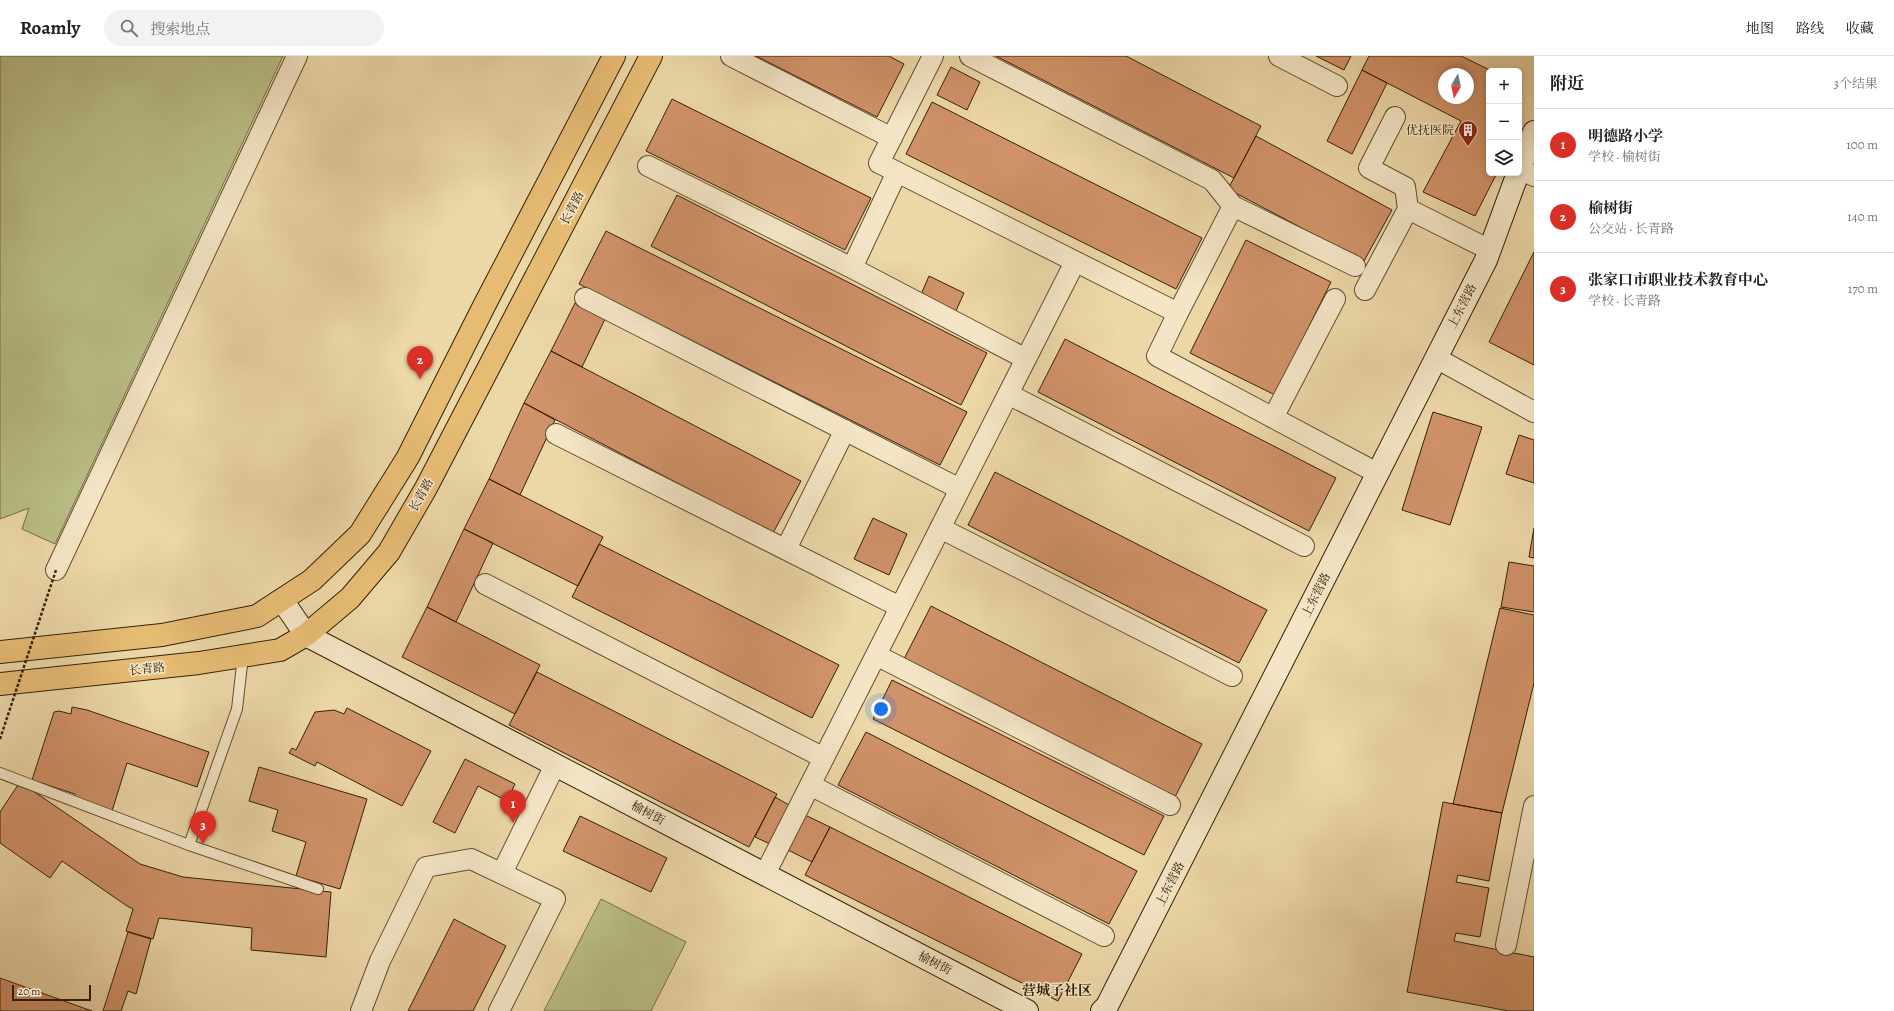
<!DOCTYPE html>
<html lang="zh">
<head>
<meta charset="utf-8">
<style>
  :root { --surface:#fff; --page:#f2f2f2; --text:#202124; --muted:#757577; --line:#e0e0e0; --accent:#d93025 }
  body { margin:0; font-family:Alegreya,"Noto Serif SC",serif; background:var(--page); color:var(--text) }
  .controls { position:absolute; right:12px; top:12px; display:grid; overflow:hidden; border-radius:6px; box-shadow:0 2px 6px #0003 }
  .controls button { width:36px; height:36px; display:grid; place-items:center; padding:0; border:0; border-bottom:1px solid var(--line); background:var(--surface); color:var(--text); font:20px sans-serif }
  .compass { position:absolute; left:1438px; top:12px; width:36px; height:36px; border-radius:50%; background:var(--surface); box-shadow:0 2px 6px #0003; rotate:189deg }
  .scale { position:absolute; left:12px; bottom:10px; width:79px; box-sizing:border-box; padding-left:4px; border:2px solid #342107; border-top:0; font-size:11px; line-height:14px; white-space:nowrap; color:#342107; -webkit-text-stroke:3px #f3e5c6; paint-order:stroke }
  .you { position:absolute; left:881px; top:653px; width:14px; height:14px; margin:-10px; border:3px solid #fff; border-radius:50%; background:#1a73e8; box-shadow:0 0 0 6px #1a73e833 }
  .badge { display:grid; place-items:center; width:26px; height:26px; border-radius:50%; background:var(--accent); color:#fff; font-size:13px; font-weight:700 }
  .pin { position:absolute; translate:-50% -33px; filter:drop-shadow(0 1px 2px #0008) }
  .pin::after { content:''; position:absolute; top:21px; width:14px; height:12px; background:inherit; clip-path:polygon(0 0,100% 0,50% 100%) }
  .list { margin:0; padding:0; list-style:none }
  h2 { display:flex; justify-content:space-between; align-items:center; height:52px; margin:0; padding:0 16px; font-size:17px }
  h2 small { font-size:13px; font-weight:400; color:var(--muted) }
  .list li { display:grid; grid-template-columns:26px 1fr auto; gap:12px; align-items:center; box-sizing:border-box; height:72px; padding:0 16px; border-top:1px solid var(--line) }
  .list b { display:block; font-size:15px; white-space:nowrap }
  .list p { margin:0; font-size:13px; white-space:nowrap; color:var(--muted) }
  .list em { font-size:13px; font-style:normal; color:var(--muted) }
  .icon { flex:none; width:22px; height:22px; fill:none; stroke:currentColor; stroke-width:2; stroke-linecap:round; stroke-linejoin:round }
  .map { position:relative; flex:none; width:1534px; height:955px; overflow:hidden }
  header { display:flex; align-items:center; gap:24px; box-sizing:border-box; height:56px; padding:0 20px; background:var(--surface); border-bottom:1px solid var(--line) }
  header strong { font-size:19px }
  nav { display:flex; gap:22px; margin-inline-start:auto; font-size:14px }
  .search { width:280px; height:36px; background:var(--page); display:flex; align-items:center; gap:10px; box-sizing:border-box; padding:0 14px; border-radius:22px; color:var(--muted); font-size:15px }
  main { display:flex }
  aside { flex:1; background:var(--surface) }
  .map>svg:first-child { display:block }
</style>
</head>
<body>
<header>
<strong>Roamly</strong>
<div class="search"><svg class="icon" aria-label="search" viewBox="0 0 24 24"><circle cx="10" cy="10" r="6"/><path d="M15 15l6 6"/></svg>搜索地点</div>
<nav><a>地图</a><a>路线</a><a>收藏</a></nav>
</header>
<main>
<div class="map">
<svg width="1534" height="955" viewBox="0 0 1534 955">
  <rect width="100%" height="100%" fill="#ecd7a7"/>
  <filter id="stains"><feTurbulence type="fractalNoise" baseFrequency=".005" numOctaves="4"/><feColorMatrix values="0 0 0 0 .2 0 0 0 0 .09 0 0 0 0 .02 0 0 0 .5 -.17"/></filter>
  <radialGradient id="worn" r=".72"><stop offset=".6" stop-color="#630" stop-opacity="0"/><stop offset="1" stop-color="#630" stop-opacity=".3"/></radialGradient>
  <!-- green -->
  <path fill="#b9be85" stroke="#767046" d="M0 0H283L55 488 22 473 29 452 0 463Z
    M601 843 686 886 651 955H544Z"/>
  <!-- building -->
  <path fill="#d09268" stroke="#342107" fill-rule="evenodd" d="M756 0H889L904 8 877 61Z
    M996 0H1126L1261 70 1234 122Z
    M1316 0H1351L1344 14Z
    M1369 0H1461L1492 15H1489V117H1497L1475 160 1423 136 1461 65 1362 14ZM1444 18H1468V42H1444Z
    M951 11 980 26 967 54 937 39Z
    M1362 14 1387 27 1352 98 1327 85Z
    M672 43 871 142 845 194 646 95Z
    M932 46 1202 182 1176 233 906 98Z
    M1256 80 1392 154 1364 205 1228 133Z
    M677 139 987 297 961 349 651 190Z
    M606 175 967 356 940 409 579 228Z
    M1246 184 1331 226 1275 339 1190 297Z
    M1534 196V309L1489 286Z
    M929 220 964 237 955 257 920 241Z
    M575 247 605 263 582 311 551 295Z
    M1065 283 1336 422 1309 475 1038 336Z
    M551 295 801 425 773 477 524 347Z
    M524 347 555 364 520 439 489 423Z
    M1433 356 1482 371 1450 469 1402 454Z
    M1519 379 1534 384V427L1506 418Z
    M995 416 1267 554 1239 607 968 469Z
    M489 423 603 481 578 530 464 473Z
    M873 462 907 478 889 519 854 503Z
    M1534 472V502L1529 501Z
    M464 473 493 487 456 566 427 551Z
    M599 488 839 609 812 662 572 541Z
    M1509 506 1534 510V556L1501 551Z
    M931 550 1202 688 1175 741 904 603Z
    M427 551 540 609 515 658 402 601Z
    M1500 552 1534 559V627L1502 757 1453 748Z
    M537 616 777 738 749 791 509 669Z
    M892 624 1164 760 1144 799 873 663Z
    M72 651 87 654 209 696 197 731 127 707 112 755 74 743 75 738 32 724 54 656 59 655 71 658Z
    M347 652 431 695 402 750 317 706 315 710 289 697 292 692 296 694 315 656 334 654 344 658Z
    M866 676 1137 815 1109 868 838 729Z
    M465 703 515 728 507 745 478 730 455 777 433 766Z
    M259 711 367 743 340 833 296 820 306 786 272 775 278 754 249 745Z
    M20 726 140 808 183 821 331 836 326 901 251 894 252 872 159 862 153 883 126 875 133 853 127 850 62 805 50 822 0 787V756Z
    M775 741 789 749 770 788 755 781Z
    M1443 746 1502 757 1489 825 1458 819 1456 826 1489 832 1480 881 1456 877 1454 885 1534 901V955H1509L1407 936Z
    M805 759 830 771 812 806 788 794Z
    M580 760 667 802 651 836 563 795Z
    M830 771 1082 898 1058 945 805 819Z
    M454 863 506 890 473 955H408Z
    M128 876 151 883 136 938 128 935 121 955H103Z
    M0 922 92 955H0Z"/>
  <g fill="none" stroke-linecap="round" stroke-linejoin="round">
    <!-- lane casing -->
    <g stroke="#624e2f" stroke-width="12">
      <path id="lane" d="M0 717 189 789 318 833
        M189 789 237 653 243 600"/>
    </g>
    <!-- street casing -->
    <g stroke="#624e2f" stroke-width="22">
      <path id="street" d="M731 0 892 82
        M933 0 879 107 1178 257 1233 150
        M970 0 1212 124 1233 150 1355 210
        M1279 0 1337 30
        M648 110 852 212 1026 303
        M1520 113 1534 120
        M1408 153 1490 194
        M852 212 897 116
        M1365 234 1408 153 1405 131 1369 112 1395 61
        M585 242 960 433
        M1178 257 1157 300 1377 417
        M1436 302 1534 356
        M1008 338 1304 490
        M1273 362 1335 243
        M556 378 900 551
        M940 472 1232 620
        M786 493 845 374
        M56 514 297 0
        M485 528 824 702
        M876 599 1170 749
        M810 729 1104 880
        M502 817 555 709
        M765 818 1075 206
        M1506 889 1534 750
        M361 955 380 905 426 811 471 803 555 843 499 955"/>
    </g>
    <!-- secondary casing -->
    <g stroke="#342107" stroke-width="24">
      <path id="secondary" d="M1519 115 1534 76
        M282 544 306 579 1027 955
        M1102 955 1107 950 1486 204 1518 117"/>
    </g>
    <!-- primary casing -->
    <g stroke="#342107" stroke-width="24">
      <path id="primary" d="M0 596 162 579 257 560 312 524 360 478 408 401 484 250 614 0
        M0 628 199 607 280 594 306 579 350 542 389 496 426 432 651 0"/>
    </g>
    <!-- lane -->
    <use href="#lane" stroke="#f3e5c6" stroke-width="10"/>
    <!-- street -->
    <use href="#street" stroke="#f3e5c6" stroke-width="20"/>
    <!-- secondary -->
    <use href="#secondary" stroke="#f3e5c6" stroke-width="22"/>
    <!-- primary -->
    <use href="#primary" stroke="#e6bc74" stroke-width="22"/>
    <!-- path-bridge -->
    <path stroke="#342107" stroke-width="2.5" stroke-dasharray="3 2" stroke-linecap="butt" d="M0 683 56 514"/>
  </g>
  <!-- icons -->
  <defs>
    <g id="building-pin" transform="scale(1)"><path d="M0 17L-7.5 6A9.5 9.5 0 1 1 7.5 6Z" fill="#8f2418" stroke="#f3e5c6"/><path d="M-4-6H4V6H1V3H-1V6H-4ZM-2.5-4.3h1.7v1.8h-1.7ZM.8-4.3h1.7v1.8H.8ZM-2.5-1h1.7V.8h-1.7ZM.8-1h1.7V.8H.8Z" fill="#fff"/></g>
  </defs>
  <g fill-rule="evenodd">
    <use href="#building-pin" x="1468" y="74"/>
  </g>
  <g text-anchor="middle" stroke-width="3.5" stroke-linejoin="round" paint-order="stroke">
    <!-- poi labels -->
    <g font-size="12" fill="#342107" stroke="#f3e5c6" text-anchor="end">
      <text x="1454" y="78">优抚医院</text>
    </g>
    <!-- street labels -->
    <g font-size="12" fill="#342107" stroke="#f3e5c6">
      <text transform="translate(572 152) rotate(-62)" y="4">长青路</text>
      <text transform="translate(1462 250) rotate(-63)" y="4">上东营路</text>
      <text transform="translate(421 439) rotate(-61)" y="4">长青路</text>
      <text transform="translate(1316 539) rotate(-63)" y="4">上东营路</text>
      <text transform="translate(147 613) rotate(-6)" y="4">长青路</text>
      <text transform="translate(648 757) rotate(28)" y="4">榆树街</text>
      <text transform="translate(1170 828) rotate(-63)" y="4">上东营路</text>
      <text transform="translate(935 907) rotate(27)" y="4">榆树街</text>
    </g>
    <!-- quarter labels -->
    <g font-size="14" font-weight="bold" fill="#342107" stroke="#f3e5c6">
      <text x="1057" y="939">营城子社区</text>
    </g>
  </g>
  <rect width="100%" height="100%" filter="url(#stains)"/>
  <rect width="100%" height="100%" fill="url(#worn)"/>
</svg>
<div class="controls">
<button>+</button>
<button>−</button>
<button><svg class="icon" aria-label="layers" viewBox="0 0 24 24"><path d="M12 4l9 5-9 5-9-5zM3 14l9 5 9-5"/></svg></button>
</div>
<svg class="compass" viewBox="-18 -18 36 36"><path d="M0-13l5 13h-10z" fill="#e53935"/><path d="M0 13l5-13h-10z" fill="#757577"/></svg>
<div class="scale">20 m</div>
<div class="you"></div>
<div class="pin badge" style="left:513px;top:767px">1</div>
<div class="pin badge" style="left:420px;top:323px">2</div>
<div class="pin badge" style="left:203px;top:788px">3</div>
</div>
<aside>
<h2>附近<small>3个结果</small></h2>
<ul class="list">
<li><span class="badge">1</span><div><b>明德路小学</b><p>学校 · 榆树街</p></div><em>100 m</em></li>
<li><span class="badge">2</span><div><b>榆树街</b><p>公交站 · 长青路</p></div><em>140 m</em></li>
<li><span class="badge">3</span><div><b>张家口市职业技术教育中心</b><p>学校 · 长青路</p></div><em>170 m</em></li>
</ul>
</aside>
</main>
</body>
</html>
